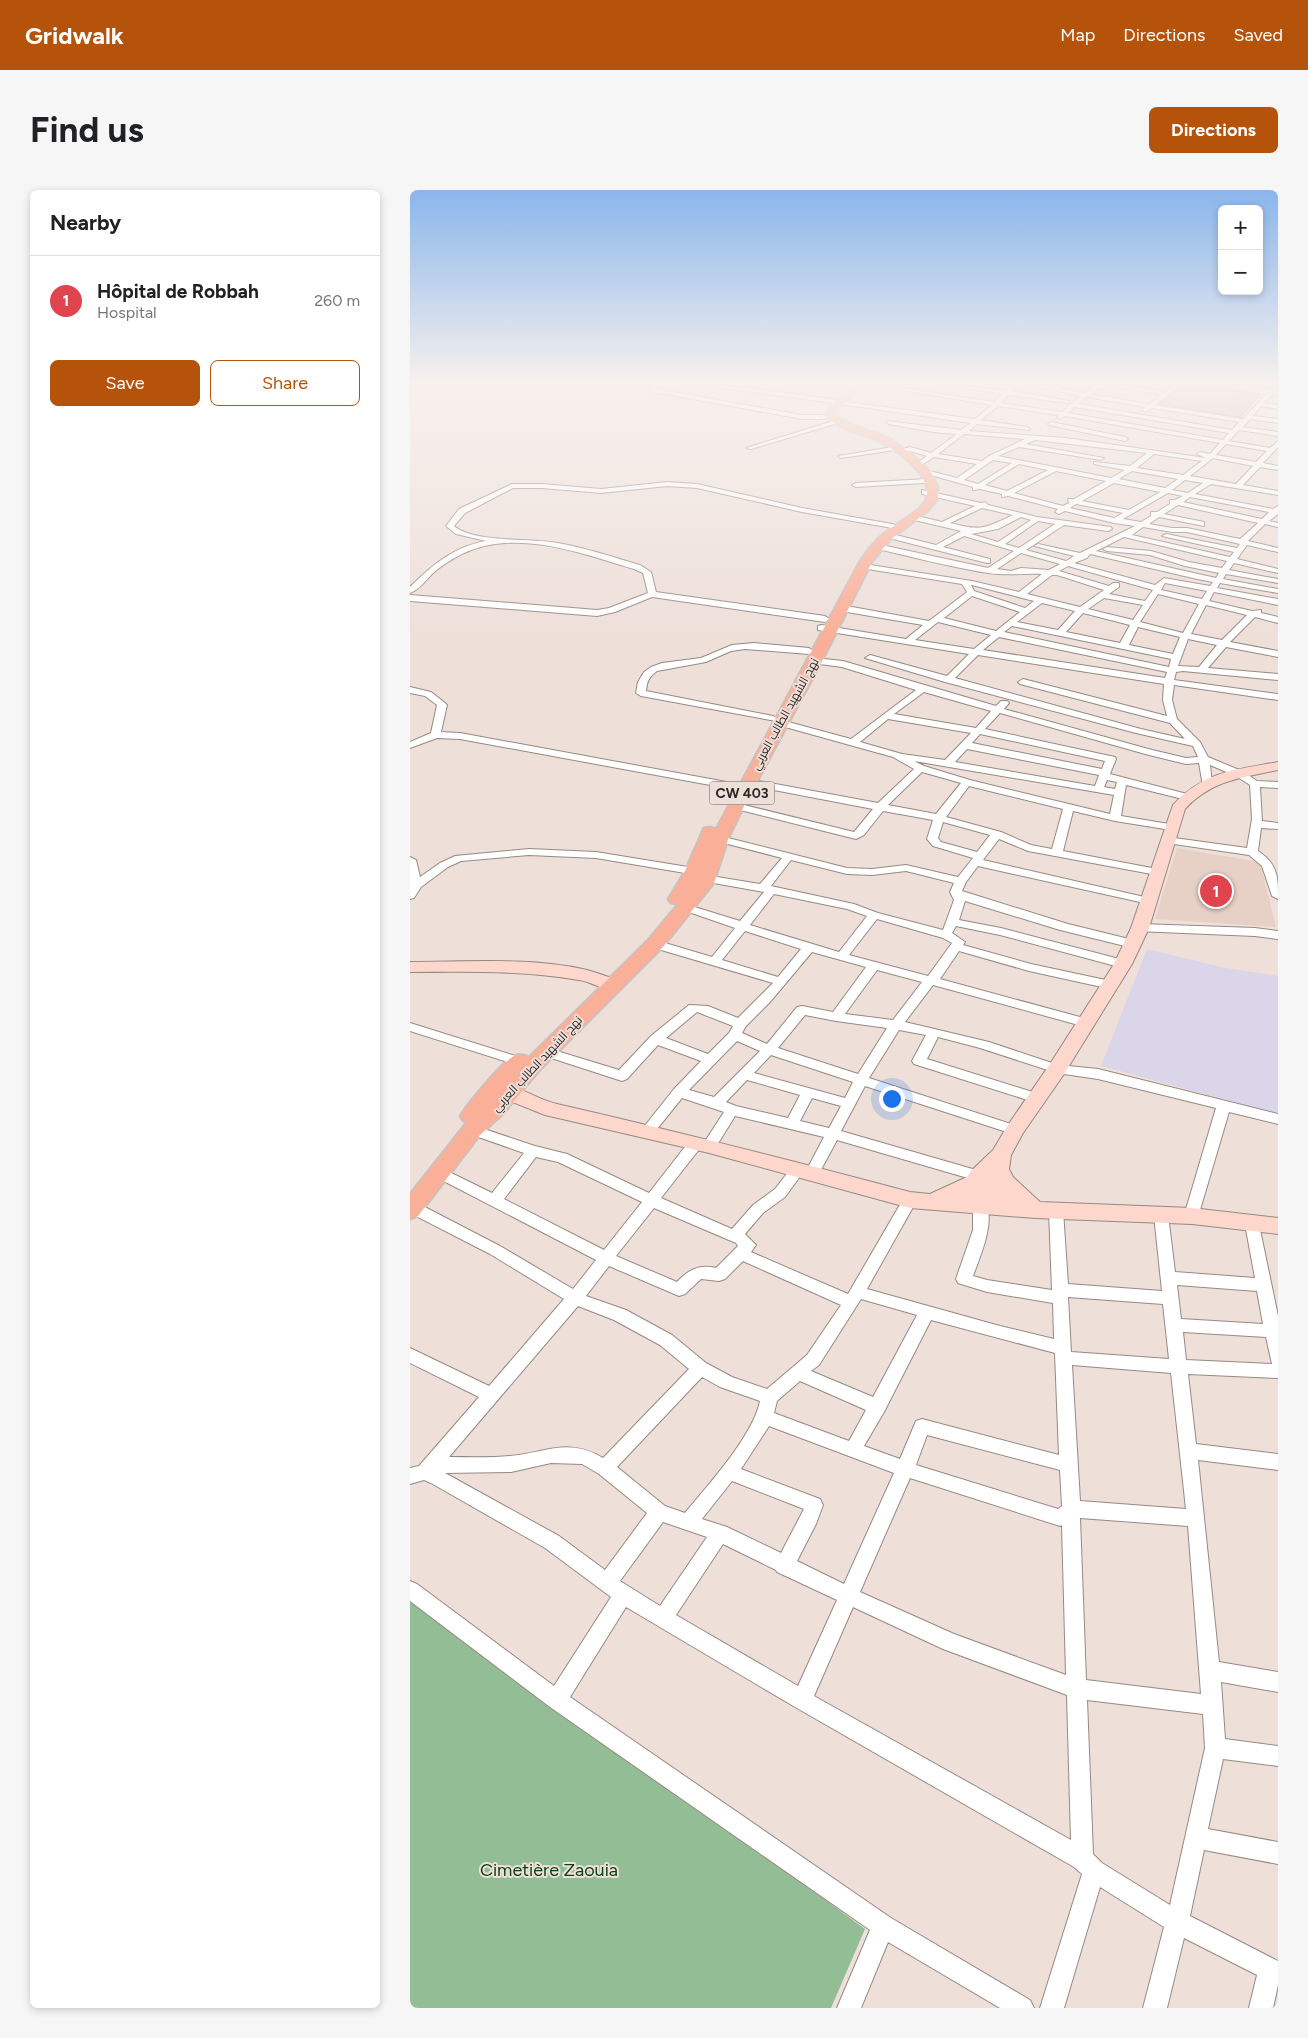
<!DOCTYPE html>
<html lang="en">
<head>
<meta charset="utf-8">
<style>
  :root { --surface:#fff; --page:#f6f6f6; --text:#202124; --muted:#757577; --line:#e0e0e0; --accent:#b45309 }
  body { margin:0; font-family:Figtree,Cairo,sans-serif; background:var(--page); color:var(--text) }
  .controls { position:absolute; right:15px; top:15px; display:grid; overflow:hidden; border-radius:8px; box-shadow:0 2px 8px #0003 }
  .controls button { width:45px; height:45px; display:grid; place-items:center; padding:0; border:0; border-bottom:1px solid var(--line); background:var(--surface); color:var(--text); font:25px sans-serif }
  .you { position:absolute; left:481px; top:908px; width:18px; height:18px; margin:-12px; border:4px solid #fff; border-radius:50%; background:#1a73e8; box-shadow:0 0 0 8px #1a73e833 }
  .badge { display:grid; place-items:center; width:32px; height:32px; border-radius:50%; background:var(--accent); color:#fff; font-size:16px; font-weight:700 }
  .pin { position:absolute; translate:-50% -50%; border:2px solid #fff; box-shadow:0 1px 5px #0006 }
  .list { margin:0; padding:0; list-style:none }
  h2 { display:flex; justify-content:space-between; align-items:center; height:65px; margin:0; padding:0 20px; font-size:21px }
  h2 small { font-size:16px; font-weight:400; color:var(--muted) }
  .list li { display:grid; grid-template-columns:32px 1fr auto; gap:15px; align-items:center; box-sizing:border-box; height:90px; padding:0 20px; border-top:1px solid var(--line) }
  .list b { display:block; font-size:19px; white-space:nowrap }
  .list p { margin:0; font-size:16px; white-space:nowrap; color:var(--muted) }
  .list em { font-size:16px; font-style:normal; color:var(--muted) }
  .actions { display:flex; gap:10px; padding:15px 20px }
  .actions a { flex:1; padding:11px 0; border:1px solid var(--accent); border-radius:8px; text-align:center; font-size:18px; color:var(--accent) }
  .actions .main { background:var(--accent); color:#fff }
  .map { position:relative; flex:none; width:868px; height:1818px; overflow:hidden; border-radius:8px }
  header { display:flex; align-items:center; gap:30px; box-sizing:border-box; height:70px; padding:0 25px; background:var(--accent); color:#fff }
  header strong { font-size:24px }
  nav { display:flex; gap:28px; margin-inline-start:auto; font-size:18px }
  .intro { display:flex; align-items:center; justify-content:space-between; box-sizing:border-box; height:120px; padding:0 30px }
  h1 { margin:0; font-size:35px }
  .button { padding:12px 22px; border-radius:8px; background:var(--accent); color:#fff; font-size:18px; font-weight:700 }
  main { display:flex; gap:30px; padding:0 30px }
  aside { flex:1; background:var(--surface); border-radius:8px; box-shadow:0 2px 8px #0003 }
  .map>svg:first-child { display:block }
</style>
</head>
<body>
<header>
<strong>Gridwalk</strong>
<nav><a>Map</a><a>Directions</a><a>Saved</a></nav>
</header>
<div class="intro"><h1>Find us</h1><a class="button">Directions</a></div>
<main>
<aside>
<h2>Nearby<small></small></h2>
<ul class="list">
<li><span class="badge" style="background:#e0444e">1</span><div><b>Hôpital de Robbah</b><p>Hospital</p></div><em>260 m</em></li>
</ul>
<div class="actions"><a class="main">Save</a><a>Share</a></div>
</aside>
<div class="map">
<svg width="868" height="1818" viewBox="0 0 868 1818">
  <rect width="100%" height="100%" fill="#eedfd9"/>
  <!-- built -->
  <path fill="#e7d1c7" d="M767 658 850 672 866 737 745 729Z"/>
  <!-- education -->
  <path fill="#dbd5ea" d="M737 759 816 778 868 786V924L691 876Z"/>
  <!-- green -->
  <path fill="#93bd95" d="M0 1406 455 1739 421 1818H0Z"/>
  <!-- building -->
  <path fill="#cabcb5" stroke="#ac9e98" d="M775 193 796 195 800 198 850 205 831 227 750 214Z"/>
  <g fill="none" stroke-linecap="round" stroke-linejoin="round">
    <!-- street casing -->
    <g stroke="#968983" stroke-width="2">
      <path id="street" d="M243 193H249L247 199 392 225H415L418 227 415 229H392L243 202 240 200Z
        M447 193H460L585 212 592 204 524 193H537L595 201 603 193H609L601 201 660 211 657 213 598 205 591 213 652 222 670 206 611 193H622L674 203 683 198 666 193 687 195 691 193H706L754 202 767 193H773L746 215 833 229 859 201 864 202 854 213 868 215V219L851 216 843 226 868 229V233L840 229 833 237 868 242V246L829 240 819 251 860 258 868 251V257L853 273 868 276V280L850 277 833 295 868 301V305L801 294 785 304 863 319 868 316V324L859 331 868 333V337L855 334 838 351 868 358V362L837 355 827 369 868 379V383L824 373 819 380 868 389V393L816 384 813 389 868 399V403L810 393 807 398 868 409V415L804 402 799 411 842 421 851 420V423L868 427V433L845 427 820 452 868 461V467L816 457 798 478 868 484V490L773 481 766 482 764 490 868 504V510L764 495 762 510 767 529 790 552 798 567 834 582 847 591 868 592V598L850 597 852 631 868 633V639L851 638 848 661C868 674 868 687 868 709L862 706 852 676 839 665 757 653 752 650 757 647 837 658 842 629 840 595 826 586 800 575 802 594 801 596H793L789 573 776 574 739 565 590 523 575 539 705 567 706 569 700 584 781 605 782 607 777 610 716 595 711 626 765 635 766 637 761 640 705 631 663 621 653 661 747 679 753 682 751 684 747 685 618 661 589 649 573 670 743 709 745 711 743 713 739 714 568 676 556 692 552 701 658 734 727 751 729 754 723 758 650 740 555 711 549 730 591 738 717 771 719 774 713 778 590 745 546 736 542 743 555 752 553 755 621 774 705 792 707 795 701 799 619 781 549 761 530 789 681 830 682 833 681 836 676 837 523 795 495 832 579 852 648 875 688 879 868 924V934L819 922 787 1030 782 1032 777 1030 774 1026 806 918 688 889 647 883 570 858 528 847 517 869 632 905 634 908 632 911 627 913 504 874 502 871 516 845 489 840 459 888 610 937 612 940 610 943H600L455 896 431 941 573 982 575 986 573 990 568 991 427 950 406 989 401 990 396 989 394 985 414 947 325 926 304 960H294L292 956 314 922 272 908 243 944H233L231 941 233 938 264 899 291 871 248 855 217 889 212 891 132 865 130 862 132 859 137 858 209 880 241 846 279 815 298 816 328 828 363 793 241 757 239 754 245 750 302 767 325 738 270 719 268 717 270 715H278L330 731 354 702 298 692 281 684 186 668 119 665 51 671 38 677 11 697 4 708 0 709V667L6 670 10 687 30 673 45 666 119 659 186 662 284 678 301 686 350 694 372 668 306 651 305 649 310 646 437 678 462 679 496 675 548 687 563 668 523 656 517 649 523 630 473 621 454 645 446 649 322 618 321 616 326 613 444 642 463 619 338 595 333 592 338 589 468 613 504 579 483 567 368 535 366 533 371 530 441 549 506 500 432 477 402 473 400 471 405 468 433 471 586 516 591 511H597L599 513 594 519 742 560 776 568 788 567 783 556 726 543 535 492 455 468 460 465 537 486 559 464 408 440V436L411 435 496 449 513 435 431 421 427 418 431 415 519 431 557 402 552 394 451 378V374H454L562 391 609 402 632 384C614 383 597 386 578 383 540 377 502 367 464 358L463 356 467 354 578 378 604 361 554 346 533 357 580 369V373H577L475 347 474 345 478 343 526 355 551 341 500 329 499 327 503 325 532 332 565 316 512 304V300L571 313 575 312 578 315 627 327 701 337 702 339 698 341 654 335 616 360 656 371 664 366 624 356 628 354 670 363 725 336 704 333 655 321 649 324 645 322 648 319 598 306 592 307V304L570 299 563 300V297L514 283 512 282 516 280 547 288 567 274 524 267 510 276H506V274L517 266 500 261 489 262V260L500 257 521 263 547 244 523 242 479 234 476 232 477 231 551 240 561 233 430 214 427 212 428 211 565 229 582 215ZM697 195H698L751 205 739 214 681 204 689 199H695L694 196ZM676 207 735 217 732 220 735 222 742 218 829 232 822 240 669 214ZM588 216 648 225 647 227 650 229 655 226 810 253 800 264 790 262 787 264 796 268 656 248 559 241 567 234 619 240 620 239 617 237 571 230ZM665 217 819 243 813 250 658 223ZM554 244 615 249 579 266 572 271 528 264ZM625 250 737 263 720 276 684 272V274L715 280 701 288 588 266 609 257 691 270 694 268 616 254ZM816 254 857 261 846 272 806 265ZM744 264 792 271 773 285 727 278ZM803 268 843 276 826 294 780 286ZM583 270 602 273 568 294 554 290ZM609 274 638 280 597 301 575 295ZM646 281 696 291 664 309H658L659 313 653 316 604 303ZM722 281 768 289 755 298 709 289ZM775 290 793 293 778 303 762 300ZM704 293 750 302 719 320 672 311ZM758 303 773 306 765 310H760V314L747 322H741V326L731 332 713 329ZM780 307 859 322 852 329 773 312ZM666 314 713 323 704 328 660 318ZM768 315 848 333 830 349 777 338H762L739 334 749 327 794 336V332L754 324ZM572 318 603 325C574 339 571 341 540 333ZM611 327 621 330 588 352 561 344 588 339ZM628 331 645 334 609 358 595 354ZM733 337 762 342H777L830 354 827 358 756 344 752 346 824 362 820 367 722 345ZM714 347 817 371 812 378 779 372 741 361 697 357 693 359 697 361 740 365 775 376 809 383 806 388 686 361ZM611 363 650 374 639 380 611 378 601 381 587 379ZM680 364 787 389 803 392 800 396 754 388 745 395 664 373 677 368ZM658 376 743 400 735 411 699 404 709 397V393H703L699 396 649 381ZM642 385H647L694 400 670 417 617 404ZM755 393 797 401 792 409 751 400ZM561 395H562L624 411 615 418 564 401ZM748 404 789 414 773 443 730 432ZM562 406 610 422 586 441 534 428ZM694 408 733 415 723 430 678 419ZM632 413 665 421 648 440 607 432ZM796 415 837 425 812 450 781 444ZM673 423 720 435 710 453 656 442ZM528 432 581 445 564 459 505 450ZM602 436 761 469 759 477 594 442ZM728 437 770 447 763 464 719 455ZM589 447 757 482 755 488 573 460ZM778 449 807 455 789 477 768 476ZM568 465 754 494 753 510 757 526 613 489 608 492 610 494 760 533 775 549 731 539 545 488ZM514 502 581 521 566 538 484 524ZM478 529 561 543 535 570 492 564 450 552ZM570 544 695 571 692 579 562 553ZM557 559 689 585 685 596 545 572ZM504 571 704 605 700 624 560 590 514 576ZM512 582 551 593 526 624 478 615ZM697 590 707 592 705 599 694 597ZM559 596 653 619 642 659 621 655 591 642 536 627ZM533 632 580 645 567 662 531 652 528 648ZM381 670 437 684 462 685 496 681 544 693 540 702 544 710 533 740 468 723 444 714 361 696ZM364 704 437 719 457 726 429 762 340 735ZM467 729 533 748 542 753 518 786 439 765ZM335 741 391 759 368 787 312 770ZM402 762 456 777 423 822 392 816 387 817 357 854 332 843 336 836 360 812ZM467 780 512 792 483 830 435 824ZM287 822 323 836 319 843 298 864 256 848ZM395 825 426 831 477 838 448 884 368 858ZM327 851 350 861 304 907 279 900ZM361 865 443 892 435 908 344 883ZM337 890 390 905 378 928 326 916 316 912ZM402 908 431 916 419 938 390 931Z
        M313 195 423 209 426 211 423 213 311 198Z
        M423 231 426 233 425 234 341 259 336 258Z
        M641 232 715 247 718 249 715 251 639 235 638 234Z
        M483 257 485 258V260L431 268 428 266Z
        M517 289V293H514L446 297 442 295 446 293Z
        M257 292 287 294 392 318 482 334 486 336 482 338 392 322 287 298 257 296 191 303 132 298H103L55 323 44 336C64 353 121 348 148 353 176 358 203 367 230 375L241 382 246 402 415 426 419 429 415 432 242 407 205 422 187 426 0 411V405L187 420 199 418 238 403 233 383 224 379C170 363 106 338 52 364 42 369 31 376 23 383 16 390 9 400 0 403V397C22 375 45 356 76 351L46 344 36 336 49 319 102 294H132L191 299Z
        M344 453 399 458 403 461 399 464 335 459 321 461 296 472 247 481C239 487 237 491 236 501L363 526 368 529 366 531 231 506 226 503 228 492 234 482 241 477 252 473 291 468 322 455Z
        M0 497 21 502 35 513 37 515 31 542 50 543 322 593 327 596 322 599 50 549 27 548 0 558V552L21 543 27 515 15 506 0 503Z
        M730 734 845 738 868 741V749L845 746 726 741 724 738 726 735Z
        M0 833 115 869 117 872 115 875 110 876 0 841Z
        M62 935 125 956 157 964 239 1003 281 949H291L293 953 291 957 251 1008 322 1039 343 1015 365 999 382 977 387 976 392 977 394 981 375 1007 353 1023 335 1044 346 1055 341 1062 438 1104 495 1006 500 1005 505 1006 507 1010 457 1099 590 1136 644 1149 643 1113 577 1102 548 1093 546 1089 563 1040V1016L565 1012 570 1010 575 1012C586 1032 570 1066 563 1086L577 1090 642 1100 639 1021 641 1017 646 1015 651 1017 653 1021 658 1094 752 1101 744 1025 746 1021 751 1019 756 1021 758 1025 765 1082 845 1088 835 1034 838 1030 843 1028 848 1030 868 1126V1188L778 1184 786 1254 868 1264V1280L788 1270 809 1472 868 1482V1502L811 1492 815 1549 868 1556V1576L813 1569 798 1639 868 1652V1674L794 1660 780 1726 868 1771V1795L863 1818H839L847 1785 774 1748 757 1818H733L754 1737 690 1697 654 1818H630L672 1684 664 1677 385 1517 216 1417 160 1507 481 1728 620 1810 624 1818H590L478 1752 451 1818H427L460 1740 140 1517 0 1411V1391L7 1394 144 1496 201 1407 135 1358 21 1293 14 1290 0 1294V1278L9 1276 69 1207 0 1173V1158L79 1196 154 1109 80 1064 0 1023V1012L7 1013 90 1056 163 1099 186 1070 24 986 22 982 24 978 29 977 82 1003 114 963 57 943 55 940 57 937ZM126 967 148 972 232 1012 194 1060 94 1009ZM244 1018 326 1053 328 1056 306 1078C289 1074 278 1080 267 1092L206 1066ZM333 1071 431 1115 397 1165 357 1199 322 1187 296 1173 262 1145 216 1120 176 1106 199 1076 269 1106 275 1104 291 1089 309 1091 315 1089ZM767 1095 847 1101 853 1134 771 1129ZM658 1107 753 1114 759 1169 661 1162ZM451 1109 507 1125 463 1207 401 1181 409 1175ZM168 1116 204 1130 250 1155 279 1179 193 1268C158 1247 136 1263 100 1266 80 1268 59 1267 39 1267ZM521 1130 645 1163 649 1265 512 1229 506 1231 490 1269 454 1256 474 1222ZM773 1142 856 1147 862 1174 776 1170ZM662 1175 761 1183 776 1319 670 1311ZM292 1187 310 1197 350 1211C343 1246 298 1295 275 1323L255 1316 207 1277ZM390 1191 456 1220 439 1251 364 1223 367 1211ZM359 1236 484 1283 434 1394 387 1371 406 1334 413 1315 410 1309 331 1279ZM517 1245 650 1280 652 1316 648 1319 506 1275ZM141 1273 172 1274 189 1284 237 1323 195 1380 149 1346 35 1283 101 1282ZM500 1288 650 1336 652 1335 656 1485 544 1444 450 1402ZM322 1291 394 1319 371 1363 317 1337 292 1329ZM670 1328 778 1336 791 1504 676 1490ZM253 1332 297 1347 250 1416 210 1391ZM313 1354 366 1380 367 1382 427 1410 388 1496 266 1425ZM443 1417 533 1459 657 1505 661 1650 404 1506ZM677 1510 793 1524 795 1558 760 1715 692 1673 683 1664Z"/>
    </g>
    <!-- secondary casing -->
    <g stroke="#968983" stroke-width="2">
      <path id="secondary" d="M796 193H816L868 200V206L800 196Z
        M868 572V580C831 588 802 590 775 619L739 738 722 774 654 884 613 943 601 965 599 979 603 987 630 1012 782 1018 868 1028V1044L782 1034 625 1028 500 1018 299 963 135 925 95 909 75 904 72 899 75 894C99 888 124 909 147 914 265 941 383 971 500 1002L520 1004 557 987 561 981 583 960 598 935 640 874 704 774 721 738 763 615C794 581 825 580 868 572Z
        M0 772C56 772 122 767 177 780 188 783 199 787 209 791L212 795 209 799C196 803 183 792 169 790 113 780 56 782 0 782Z"/>
    </g>
    <!-- primary casing -->
    <g stroke="#c4c3c2" stroke-width="3">
      <path id="primary" d="M445 193H455L428 220 427 226 443 235 479 248 503 265 521 282 528 297V309L518 321 480 350 462 372 412 471 334 616 318 649 304 693 252 758 129 881 93 924 70 945 8 1026 0 1029V1004L57 932 53 931 50 926C59 912 90 874 104 866 109 863 114 865 119 867L238 750 268 714 261 713 258 709 275 681 292 642 294 638 300 637 306 639 450 371C456 362 464 352 472 345 482 335 511 322 516 309 524 287 488 261 472 253 455 243 431 242 417 227L420 217Z"/>
    </g>
    <!-- street -->
    <use href="#street" fill="#fff" fill-rule="evenodd"/>
    <!-- secondary -->
    <use href="#secondary" fill="#fdd7cc" fill-rule="evenodd"/>
    <!-- primary -->
    <use href="#primary" fill="#faaf98" fill-rule="evenodd"/>
  </g>
  <!-- sky -->
  <linearGradient id="sky" x2="0" y2="1"><stop stop-color="#8ab6ec"/><stop offset="0.43" stop-color="#f7f1ee"/><stop offset="1" stop-color="#f7f1ee" stop-opacity="0"/></linearGradient>
  <rect width="868" height="447" fill="url(#sky)"/>
  <g text-anchor="middle" stroke-width="4" stroke-linejoin="round" paint-order="stroke">
    <!-- far-street labels -->
    <g font-size="12" fill="#2d2825" stroke="#eedfd9">
      <text transform="translate(375 524) rotate(-61)" y="4">نهج الشهيد الطالب العربي</text>
      <text transform="translate(127 874) rotate(-47)" y="4">نهج الشهيد الطالب العربي</text>
    </g>
    <!-- shield labels -->
    <rect fill="#eedfd9" stroke="#675f5b" stroke-width="1" x="299.5" y="591.5" width="65" height="23" rx="4"/>
    <g font-size="14" font-weight="bold" fill="#2d2825">
      <text x="332" y="608">CW 403</text>
    </g>
    <!-- near-park labels -->
    <g font-size="18" fill="#0b4215" stroke="#eedfd9">
      <text x="139" y="1686">Cimetière Zaouia</text>
    </g>
  </g>
</svg>
<div class="controls">
<button>+</button>
<button>−</button>
</div>
<div class="you"></div>
<div class="pin badge" style="left:806px;top:701px;background:#e0444e">1</div>
</div>
</main>
</body>
</html>
